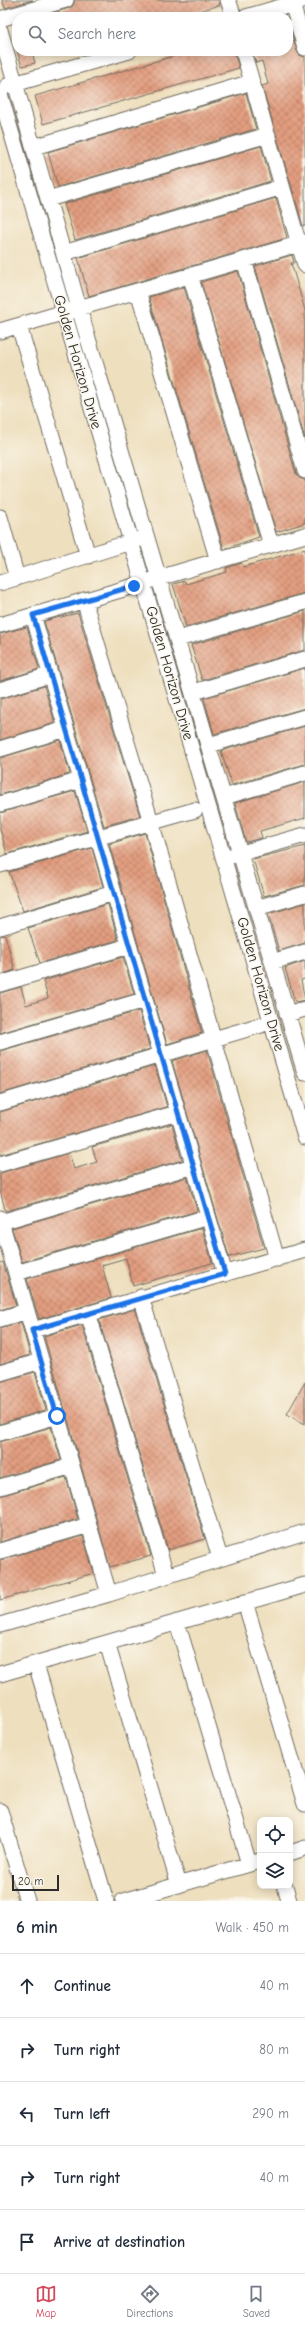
<!DOCTYPE html>
<html lang="en">
<head>
<meta charset="utf-8">
<style>
  :root { --surface:#fff; --page:#f2f2f3; --text:#1f2937; --muted:#747a83; --line:#e0e1e3; --accent:#d1495b }
  body { margin:0; font-family:"Comic Neue",sans-serif; background:var(--page); color:var(--text) }
  .controls { position:absolute; right:12px; bottom:12px; display:grid; overflow:hidden; border-radius:8px; box-shadow:0 2px 10px #0003 }
  .controls button { width:36px; height:36px; display:grid; place-items:center; padding:0; border:0; border-bottom:1px solid var(--line); background:var(--surface); color:var(--text); font:20px sans-serif }
  .scale { position:absolute; left:12px; bottom:10px; width:47px; box-sizing:border-box; padding-left:4px; border:2px solid #2b2b2b; border-top:0; font-size:11px; line-height:14px; white-space:nowrap; color:#2b2b2b; -webkit-text-stroke:3px #fbf7ec; paint-order:stroke }
  .stop { position:absolute; width:12px; height:12px; margin:-9px; border:3px solid #1a73e8; border-radius:50%; background:#fff }
  .stop.end { background:#1a73e8; border-color:#fff; box-shadow:0 1px 4px #0008 }
  .list { margin:0; padding:0; list-style:none }
  h2 { display:flex; justify-content:space-between; align-items:center; height:52px; margin:0; padding:0 16px; font-size:17px }
  h2 small { font-size:13px; font-weight:400; color:var(--muted) }
  .list li { display:grid; grid-template-columns:26px 1fr auto; gap:12px; align-items:center; box-sizing:border-box; height:64px; padding:0 16px; border-top:1px solid var(--line) }
  .list b { display:block; font-size:15px; white-space:nowrap }
  .list em { font-size:13px; font-style:normal; color:var(--muted) }
  .icon { flex:none; width:22px; height:22px; fill:none; stroke:currentColor; stroke-width:2; stroke-linecap:round; stroke-linejoin:round }
  .map { position:relative; flex:none; width:305px; height:1901px; overflow:hidden }
  .search { position:absolute; background:var(--surface); box-shadow:0 2px 10px #0003; left:12px; right:12px; top:12px; height:44px; display:flex; align-items:center; gap:10px; box-sizing:border-box; padding:0 14px; border-radius:16px; color:var(--muted); font-size:15px }
  .sheet { height:372px; background:var(--surface) }
  nav { display:flex; justify-content:space-around; align-items:center; box-sizing:border-box; height:56px; border-top:1px solid var(--line); background:var(--surface); font-size:11px; color:var(--muted) }
  nav a { display:grid; justify-items:center; gap:2px }
  nav .on { color:var(--accent) }
  .map>svg:first-child { display:block }
</style>
</head>
<body>
<div class="map">
<svg width="305" height="1901" viewBox="0 0 305 1901">
  <defs>
    <pattern id="building-cross-hatch" width="8" height="8" patternUnits="userSpaceOnUse"><rect width="8" height="8" fill="#e39e80"/><path d="M0 0l8 8M0 8l8-8" fill="none" stroke="#b88169"/></pattern>
  </defs>
  <rect width="100%" height="100%" fill="#fbf7ec"/>
  <filter id="ink" filterUnits="userSpaceOnUse"><feTurbulence type="fractalNoise" baseFrequency=".025" numOctaves="2"/><feDisplacementMap in="SourceGraphic" scale="8" xChannelSelector="R" yChannelSelector="G"/><feConvolveMatrix kernelMatrix="1 2 1 2 8 2 1 2 1" color-interpolation-filters="sRGB"/></filter>
  <filter id="wash" filterUnits="userSpaceOnUse"><feTurbulence type="fractalNoise" baseFrequency=".012" numOctaves="4" result="noise"/><feDisplacementMap in="SourceGraphic" scale="16" xChannelSelector="R" yChannelSelector="G"/><feGaussianBlur stdDeviation="0.9" result="paint"/><feColorMatrix in="noise" values="0 0 0 0 0 0 0 0 0 0 0 0 0 0 0 0 0 1.4 0 .05"/><feComposite in="paint" operator="in"/></filter>
  <g filter="url(#wash)">
    <rect width="100%" height="100%" fill="#eedfbe"/>
    <g id="blocks">
      <!-- building -->
      <path fill="url(#building-cross-hatch)" d="M2 0H33L5 8Z
        M75 0H219L220 5 179 17H39L69 8 73 6Z
        M288 22 297 51 299 55 305 57V225L303 226 262 86 268 84 262 61 256 63 252 51H288Z
        M17 51H32L35 63 22 66Z
        M191 51H234L239 68 43 124 35 96Z
        M246 93 256 129 58 187 48 152Z
        M261 146 271 181 75 240 64 204Z
        M276 198 287 238 89 296 78 258Z
        M292 255 294 263H291L305 310V439L255 266Z
        M238 271 296 474 299 478 305 480V523L276 532 201 282Z
        M184 287 259 537 224 549 149 297Z
        M305 549V593L186 627 173 584 185 581 186 584 227 572 226 568 242 563 243 567Z
        M305 611V650L202 680 191 645Z
        M78 613 140 816 104 826 44 621Z
        M27 627 39 669 0 681V634Z
        M305 668V708L214 734 204 698Z
        M44 686 55 723 0 740V699Z
        M305 726V764L232 785 221 751Z
        M60 740 70 774 0 795V758Z
        M305 782V818L260 831 262 838 246 842 235 803Z
        M75 791 87 831 7 854 0 829V813Z
        M145 833 202 1033 167 1044 109 844Z
        M305 846V885L264 896 253 859Z
        M92 848 103 887 23 911 9 872Z
        M305 903V943L279 951 268 914Z
        M108 904 118 940 40 963 28 928Z
        M5 935 15 970 0 975V936Z
        M123 957 134 994 0 1033V993L21 987 26 1005 48 998 43 981Z
        M305 961V979L301 980 305 1000 295 1002 285 968Z
        M139 1011 150 1049 0 1094V1051Z
        M207 1050 264 1248 229 1257 172 1061Z
        M155 1066 167 1107 0 1155V1112Z
        M172 1124 182 1160 6 1211 5 1209 0 1191V1173L69 1153 74 1169 97 1162 92 1147Z
        M187 1177 197 1211 22 1262 12 1228Z
        M202 1228 212 1263 133 1286 126 1258 102 1265 111 1298 39 1319 27 1279Z
        M3 1262 16 1305 0 1310V1263Z
        M135 1309 205 1539 168 1550 99 1320Z
        M21 1322 30 1355 0 1364V1328Z
        M82 1325 151 1556 110 1567 44 1336Z
        M35 1372 46 1410 0 1424V1382Z
        M305 1382V1424L287 1414Z
        M51 1427 61 1460 0 1478V1442Z
        M66 1477 78 1519 0 1542V1496Z
        M83 1536 94 1573 0 1600V1560Z"/>
    </g>
  </g>
  <g filter="url(#ink)">
    <use href="#blocks" fill-opacity="0" stroke="#6f6a5e" stroke-width="1"/>
    <g fill="none" stroke-linecap="round" stroke-linejoin="round">
      <!-- minor casing -->
      <g stroke="#6f6a5e" stroke-width="17">
        <path id="minor" d="M228 0 234 17
          M291 0 305 48
          M246 17 305 0
          M0 19 66 0
          M0 30 79 308 305 1073
          M243 51 305 265
          M7 86 129 51
          M0 94 305 1137
          M34 147 252 82
          M48 199 268 135
          M64 253 282 187
          M244 260 305 471
          M190 275 271 545
          M138 291 218 561
          M19 326 88 556
          M0 331 305 242
          M0 517 17 578
          M152 580 305 535
          M0 583 140 539
          M84 600 151 822 277 1259
          M33 615 225 1274
          M0 625 134 586
          M178 639 305 602
          M0 690 50 675
          M194 692 305 659
          M209 745 305 717
          M0 749 66 729
          M224 797 305 773
          M0 804 81 780
          M231 856 305 835
          M0 865 195 810
          M256 908 305 894
          M0 927 114 893
          M272 962 305 952
          M0 984 129 946
          M287 1014 305 1009
          M0 1042 144 1000
          M0 1103 261 1025
          M0 1164 177 1113
          M0 1218 109 1594
          M1 1222 193 1166
          M16 1273 208 1217
          M141 1297 220 1558
          M88 1313 166 1575
          M0 1319 27 1311
          M33 1330 305 1250
          M0 1373 41 1361
          M0 1433 57 1416
          M0 1487 72 1466
          M0 1551 89 1525
          M245 1602 305 1804
          M177 1622 249 1864
          M0 1625 109 1594 305 1532
          M107 1643 179 1885
          M36 1664 106 1901
          M0 1674 305 1585
          M0 1811 27 1901
          M290 1853 305 1848
          M285 1886 289 1901
          M123 1901 260 1861"/>
      </g>
      <!-- minor -->
      <use href="#minor" stroke="#fff" stroke-width="15"/>
    </g>
  </g>
  <g fill="none" stroke-linecap="round" stroke-linejoin="round" filter="url(#ink)">
    <!-- route -->
    <path stroke="#1a73e8" stroke-width="5" d="M57 1416 32 1330 225 1274 33 615 134 586"/>
  </g>
  <g text-anchor="middle" stroke-width="3" stroke-linejoin="round" paint-order="stroke">
    <!-- street labels -->
    <g font-size="15" fill="#2b2b2b" stroke="#fbf7ec">
      <text transform="translate(78 362) rotate(74)" y="5">Golden Horizon Drive</text>
      <text transform="translate(170 673) rotate(74)" y="5">Golden Horizon Drive</text>
      <text transform="translate(261 984) rotate(74)" y="5">Golden Horizon Drive</text>
    </g>
  </g>
</svg>
<div class="controls">
<button><svg class="icon" aria-label="locate" viewBox="0 0 24 24"><circle cx="12" cy="12" r="6"/><path d="M12 2v4M12 18v4M2 12h4M18 12h4"/></svg></button>
<button><svg class="icon" aria-label="layers" viewBox="0 0 24 24"><path d="M12 4l9 5-9 5-9-5zM3 14l9 5 9-5"/></svg></button>
</div>
<div class="scale">20 m</div>
<div class="stop" style="left:57px;top:1416px"></div>
<div class="stop end" style="left:134px;top:586px"></div>
<div class="search"><svg class="icon" aria-label="search" viewBox="0 0 24 24"><circle cx="10" cy="10" r="6"/><path d="M15 15l6 6"/></svg>Search here</div>
</div>
<section class="sheet">
<h2>6 min<small>Walk · 450 m</small></h2>
<ul class="list">
<li><svg class="icon" aria-label="ahead" viewBox="0 0 24 24"><path d="M12 20V5M6 11l6-6 6 6"/></svg><div><b>Continue</b></div><em>40 m</em></li>
<li><svg class="icon" aria-label="right" viewBox="0 0 24 24"><path d="M7 20v-9h11M14 6l5 5-5 5"/></svg><div><b>Turn right</b></div><em>80 m</em></li>
<li><svg class="icon" aria-label="left" viewBox="0 0 24 24"><path d="M17 20v-9H6M10 6l-5 5 5 5"/></svg><div><b>Turn left</b></div><em>290 m</em></li>
<li><svg class="icon" aria-label="right" viewBox="0 0 24 24"><path d="M7 20v-9h11M14 6l5 5-5 5"/></svg><div><b>Turn right</b></div><em>40 m</em></li>
<li><svg class="icon" aria-label="arrive" viewBox="0 0 24 24"><path d="M6 21V4h12l-3 4 3 4H6"/></svg><div><b>Arrive at destination</b></div></li>
</ul>
</section>
<nav>
<a class="on"><svg class="icon" aria-label="map" viewBox="0 0 24 24"><path d="M3 6l6-2 6 2 6-2v14l-6 2-6-2-6 2zM9 4v14M15 6v14"/></svg>Map</a>
<a><svg class="icon" aria-label="directions" viewBox="0 0 24 24"><path d="M12 3l9 9-9 9-9-9zM9 14v-3h6M13 9l2 2-2 2"/></svg>Directions</a>
<a><svg class="icon" aria-label="saved" viewBox="0 0 24 24"><path d="M7 4h10v16l-5-4-5 4z"/></svg>Saved</a>
</nav>
</body>
</html>
